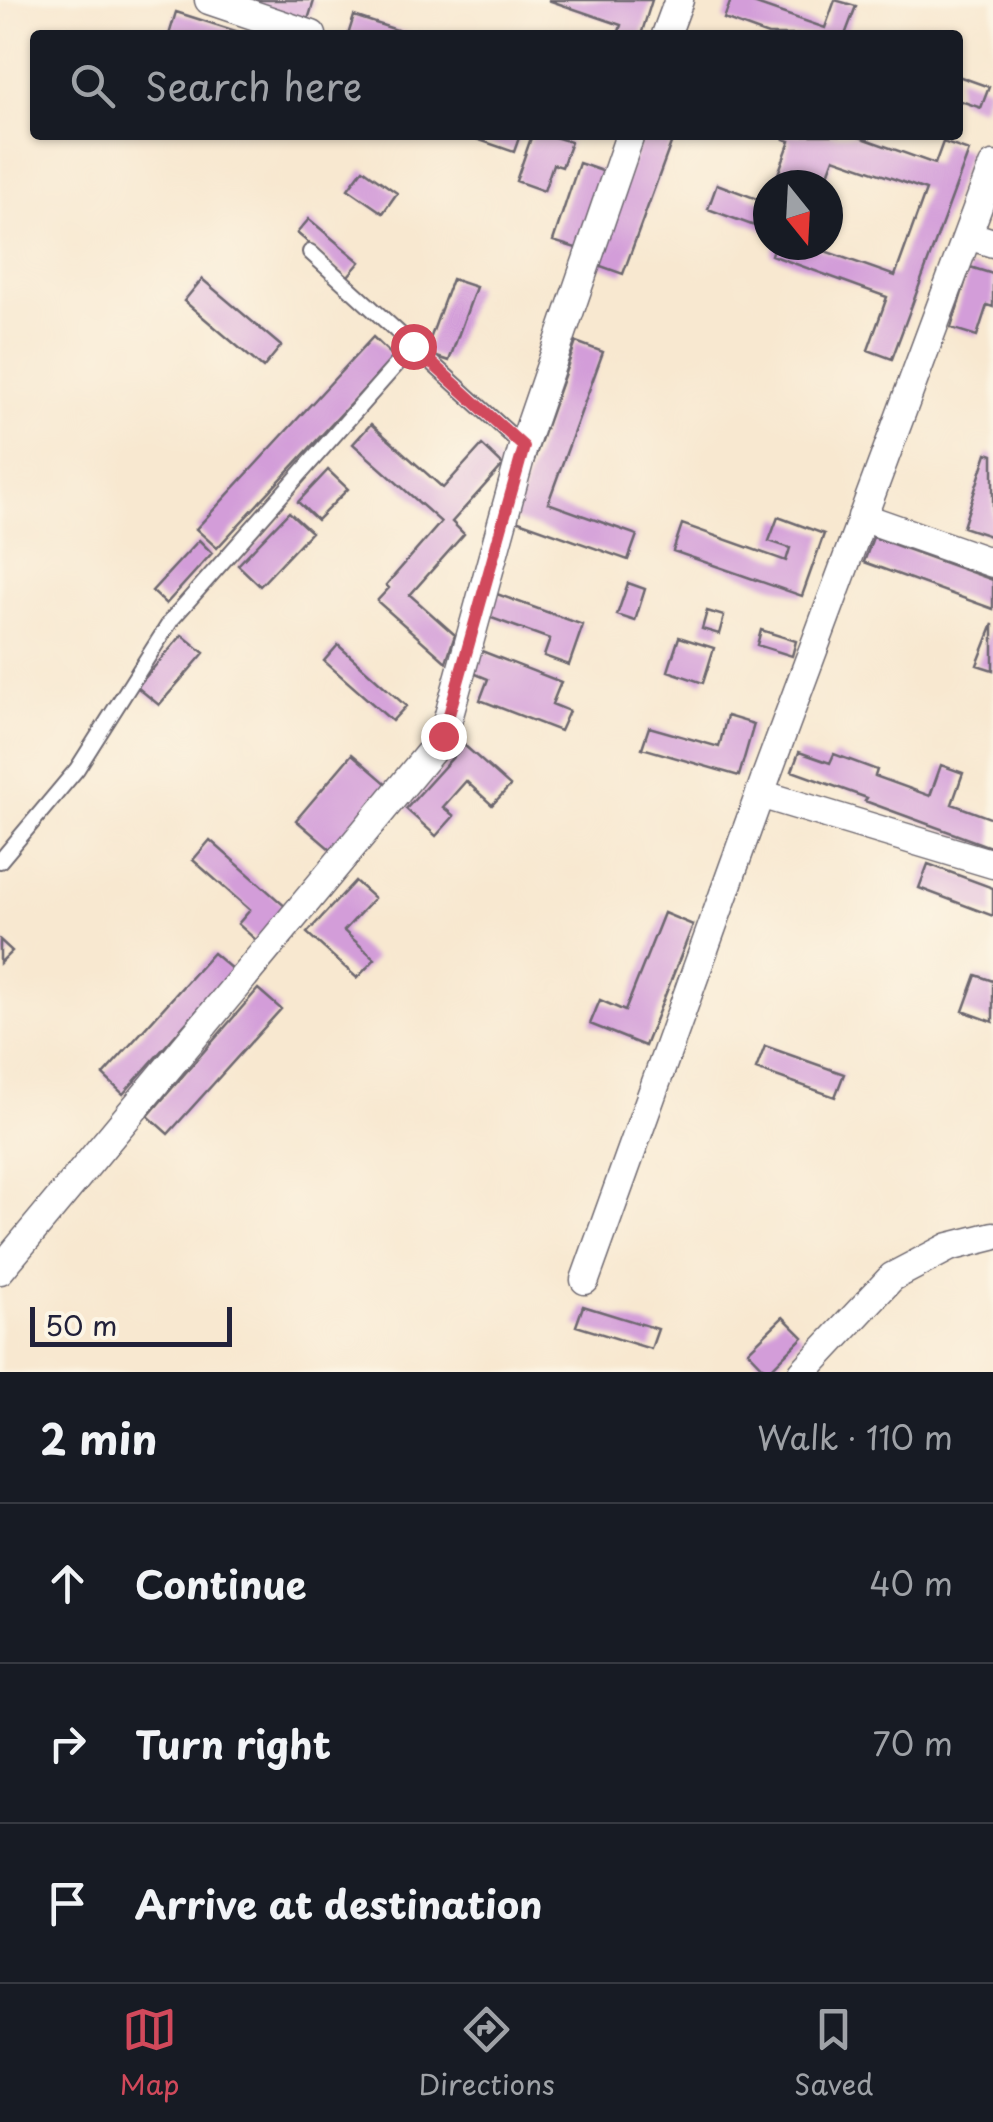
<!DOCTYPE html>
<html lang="en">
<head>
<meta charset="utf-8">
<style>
  :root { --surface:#171b24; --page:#242831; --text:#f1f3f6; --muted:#9ea1a6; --line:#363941; --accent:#d1495b }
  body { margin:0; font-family:"Playpen Sans",sans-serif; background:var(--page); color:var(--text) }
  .compass { position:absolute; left:753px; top:170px; width:90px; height:90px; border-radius:50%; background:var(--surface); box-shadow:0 2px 8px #0004; rotate:162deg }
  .scale { position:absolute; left:30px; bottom:25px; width:202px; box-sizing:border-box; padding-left:10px; border:5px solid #22223b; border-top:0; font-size:28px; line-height:35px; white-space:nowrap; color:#22223b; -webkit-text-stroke:8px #fcf5e5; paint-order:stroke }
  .stop { position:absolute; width:30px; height:30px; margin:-22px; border:8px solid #d1495b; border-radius:50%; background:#fff }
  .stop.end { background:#d1495b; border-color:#fff; box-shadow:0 2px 10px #0008 }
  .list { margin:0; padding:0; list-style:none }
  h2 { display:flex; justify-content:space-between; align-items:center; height:130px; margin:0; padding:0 40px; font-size:42px }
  h2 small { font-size:32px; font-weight:400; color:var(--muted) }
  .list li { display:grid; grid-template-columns:65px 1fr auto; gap:30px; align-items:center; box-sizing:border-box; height:160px; padding:0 40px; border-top:2px solid var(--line) }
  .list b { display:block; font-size:38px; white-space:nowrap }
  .list em { font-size:32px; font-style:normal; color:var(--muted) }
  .icon { flex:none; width:55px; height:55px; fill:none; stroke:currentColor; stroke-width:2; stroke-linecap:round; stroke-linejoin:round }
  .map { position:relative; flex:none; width:993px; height:1372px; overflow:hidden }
  .search { position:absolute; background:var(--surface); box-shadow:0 2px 8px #0004; left:30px; right:30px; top:30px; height:110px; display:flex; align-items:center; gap:25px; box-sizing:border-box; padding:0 35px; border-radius:10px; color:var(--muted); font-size:38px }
  .sheet { height:610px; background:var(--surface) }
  nav { display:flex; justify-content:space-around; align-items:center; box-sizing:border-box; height:140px; border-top:2px solid var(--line); background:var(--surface); font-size:28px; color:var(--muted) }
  nav a { display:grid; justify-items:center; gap:5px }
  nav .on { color:var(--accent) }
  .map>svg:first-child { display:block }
</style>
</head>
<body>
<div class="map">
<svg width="993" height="1372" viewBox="0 0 993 1372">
  <rect width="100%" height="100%" fill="#fcf5e5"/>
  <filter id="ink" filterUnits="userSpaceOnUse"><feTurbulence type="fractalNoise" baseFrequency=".01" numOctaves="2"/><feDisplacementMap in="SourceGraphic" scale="20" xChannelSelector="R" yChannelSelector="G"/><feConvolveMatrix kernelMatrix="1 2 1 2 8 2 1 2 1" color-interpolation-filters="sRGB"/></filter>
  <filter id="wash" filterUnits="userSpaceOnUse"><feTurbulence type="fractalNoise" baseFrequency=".0048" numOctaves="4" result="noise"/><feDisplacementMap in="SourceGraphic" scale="40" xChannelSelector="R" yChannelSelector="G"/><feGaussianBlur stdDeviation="2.25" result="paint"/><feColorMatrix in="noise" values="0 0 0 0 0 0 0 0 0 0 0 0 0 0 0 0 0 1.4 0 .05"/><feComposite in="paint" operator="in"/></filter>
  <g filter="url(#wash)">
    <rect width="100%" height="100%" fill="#f8e8d0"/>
    <g id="blocks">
      <!-- building -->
      <path fill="#d39dd9" d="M242 0H312L314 1 306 26Z
        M548 0H652L641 35H618L621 25Z
        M731 0H754L753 3 825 28 835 0 856 6 845 35H768L724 19Z
        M176 12 245 34V35H169Z
        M354 16 409 34V35H348Z
        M958 76 989 87 981 108 958 100Z
        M465 135H520L514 152Z
        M532 135H548L571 142 562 167 553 164 544 191 516 181Z
        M642 135H674L623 274 595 264Z
        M786 135H854L935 164 943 142 969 151 892 359 868 350 887 297 771 255 774 245H808L895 276 926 190 834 158 824 185H774L790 141 784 139Z
        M579 163 605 172 579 249 553 241Z
        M363 169 397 193 383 213 348 189Z
        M717 184 768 203V231L708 209Z
        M309 219 360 262 348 276 297 233Z
        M970 267 993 274V307L987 305 977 336 951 328Z
        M202 279 281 346 263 368 184 301Z
        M452 279 476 287 449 361 425 353Z
        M373 337 394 357 217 548 196 529Z
        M576 342 603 352 548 503 637 535 628 560 513 519Z
        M371 424 443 488 482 445 503 465 452 522 464 534 410 595 455 635 446 662 377 601 389 588 386 585 441 522 353 444Z
        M987 453 993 455V537L963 527Z
        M328 470 348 489 317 520 298 502Z
        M289 512 311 532 260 586 238 565Z
        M778 517 824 534 802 596 673 551 682 524 786 561 790 548 769 541Z
        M873 537 993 580V609L864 562Z
        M199 540 212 553 166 604 152 591Z
        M628 583 645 589 635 621 617 615Z
        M494 593 583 625 569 665 544 656 550 639 486 616Z
        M707 611 724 616 719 634 702 629Z
        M993 624V670L977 665Z
        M761 630 796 641 792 656 757 645Z
        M182 635 204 653 159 705 137 687Z
        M679 637 714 648 703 683 668 671Z
        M338 645 406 706 392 721 324 661Z
        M474 648 561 682 552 704 569 711 560 731 480 700 488 679 466 670Z
        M727 716 754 724 739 776 642 748 649 727 719 747Z
        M464 745 510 786 492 805 466 781 443 807 454 816 436 836 406 809Z
        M799 752 830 763 834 754 877 770 875 776 930 796 941 765 963 773 952 804 993 819V848L865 801 867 798 792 771Z
        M352 754 388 785 331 850 296 820Z
        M210 840 287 908 257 941 238 924 250 910 193 860Z
        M928 864 993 888V916L919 888Z
        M355 881 374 898 344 931 375 959 357 978 307 933Z
        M664 913 693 925 645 1046 590 1024 600 1000 625 1011Z
        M0 940 12 951 0 963Z
        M213 953 233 970 123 1094 103 1075Z
        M976 975 993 981V1022L963 1011Z
        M258 989 281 1009 168 1134 148 1116Z
        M765 1046 844 1074 835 1097 756 1069Z
        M583 1306 658 1329 651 1349 576 1326Z
        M783 1317 803 1337 768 1372 748 1351Z"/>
    </g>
  </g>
  <g filter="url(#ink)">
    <use href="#blocks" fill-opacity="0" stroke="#6d676f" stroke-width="2.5"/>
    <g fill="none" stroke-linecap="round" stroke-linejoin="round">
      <!-- service casing -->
      <g stroke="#6d676f" stroke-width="18">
        <path id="service" d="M310 252 523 446
          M0 861 77 769 172 619 413 346"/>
      </g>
      <!-- minor casing -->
      <g stroke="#6d676f" stroke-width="31">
        <path id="minor" d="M209 0 312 35
          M666 35 679 0
          M968 235 993 243
          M862 517 993 563
          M760 794 993 864
          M0 1270 443 737 523 447 630 135
          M585 1280 767 774 993 166
          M803 1372 892 1277 949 1247 993 1236"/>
      </g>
      <!-- service -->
      <use href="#service" stroke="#fff" stroke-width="14"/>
      <!-- minor -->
      <use href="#minor" stroke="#fff" stroke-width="28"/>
    </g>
  </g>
  <g fill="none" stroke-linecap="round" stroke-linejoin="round" filter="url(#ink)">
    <!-- route -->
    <path stroke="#d1495b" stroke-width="12" d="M413 346 524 447 443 736"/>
  </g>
</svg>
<svg class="compass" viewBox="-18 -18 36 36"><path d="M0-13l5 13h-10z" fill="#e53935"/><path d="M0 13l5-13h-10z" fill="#9ea1a6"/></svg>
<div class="scale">50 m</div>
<div class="stop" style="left:413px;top:346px"></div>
<div class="stop end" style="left:443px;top:736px"></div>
<div class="search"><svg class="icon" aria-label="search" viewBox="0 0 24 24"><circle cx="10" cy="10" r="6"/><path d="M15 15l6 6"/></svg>Search here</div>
</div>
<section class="sheet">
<h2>2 min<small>Walk · 110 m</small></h2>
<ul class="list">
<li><svg class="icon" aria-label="ahead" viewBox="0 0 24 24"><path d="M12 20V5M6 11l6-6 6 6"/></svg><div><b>Continue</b></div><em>40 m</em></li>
<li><svg class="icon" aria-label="right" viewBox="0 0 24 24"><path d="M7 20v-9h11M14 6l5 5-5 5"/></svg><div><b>Turn right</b></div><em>70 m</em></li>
<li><svg class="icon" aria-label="arrive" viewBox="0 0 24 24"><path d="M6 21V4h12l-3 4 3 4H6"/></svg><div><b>Arrive at destination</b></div></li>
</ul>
</section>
<nav>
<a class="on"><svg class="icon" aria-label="map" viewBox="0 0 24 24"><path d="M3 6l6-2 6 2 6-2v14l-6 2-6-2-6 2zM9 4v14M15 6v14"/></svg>Map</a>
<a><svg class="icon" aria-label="directions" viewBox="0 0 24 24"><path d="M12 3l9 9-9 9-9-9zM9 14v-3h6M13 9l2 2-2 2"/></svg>Directions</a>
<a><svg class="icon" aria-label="saved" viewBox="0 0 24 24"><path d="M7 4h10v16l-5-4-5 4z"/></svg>Saved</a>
</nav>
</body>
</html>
